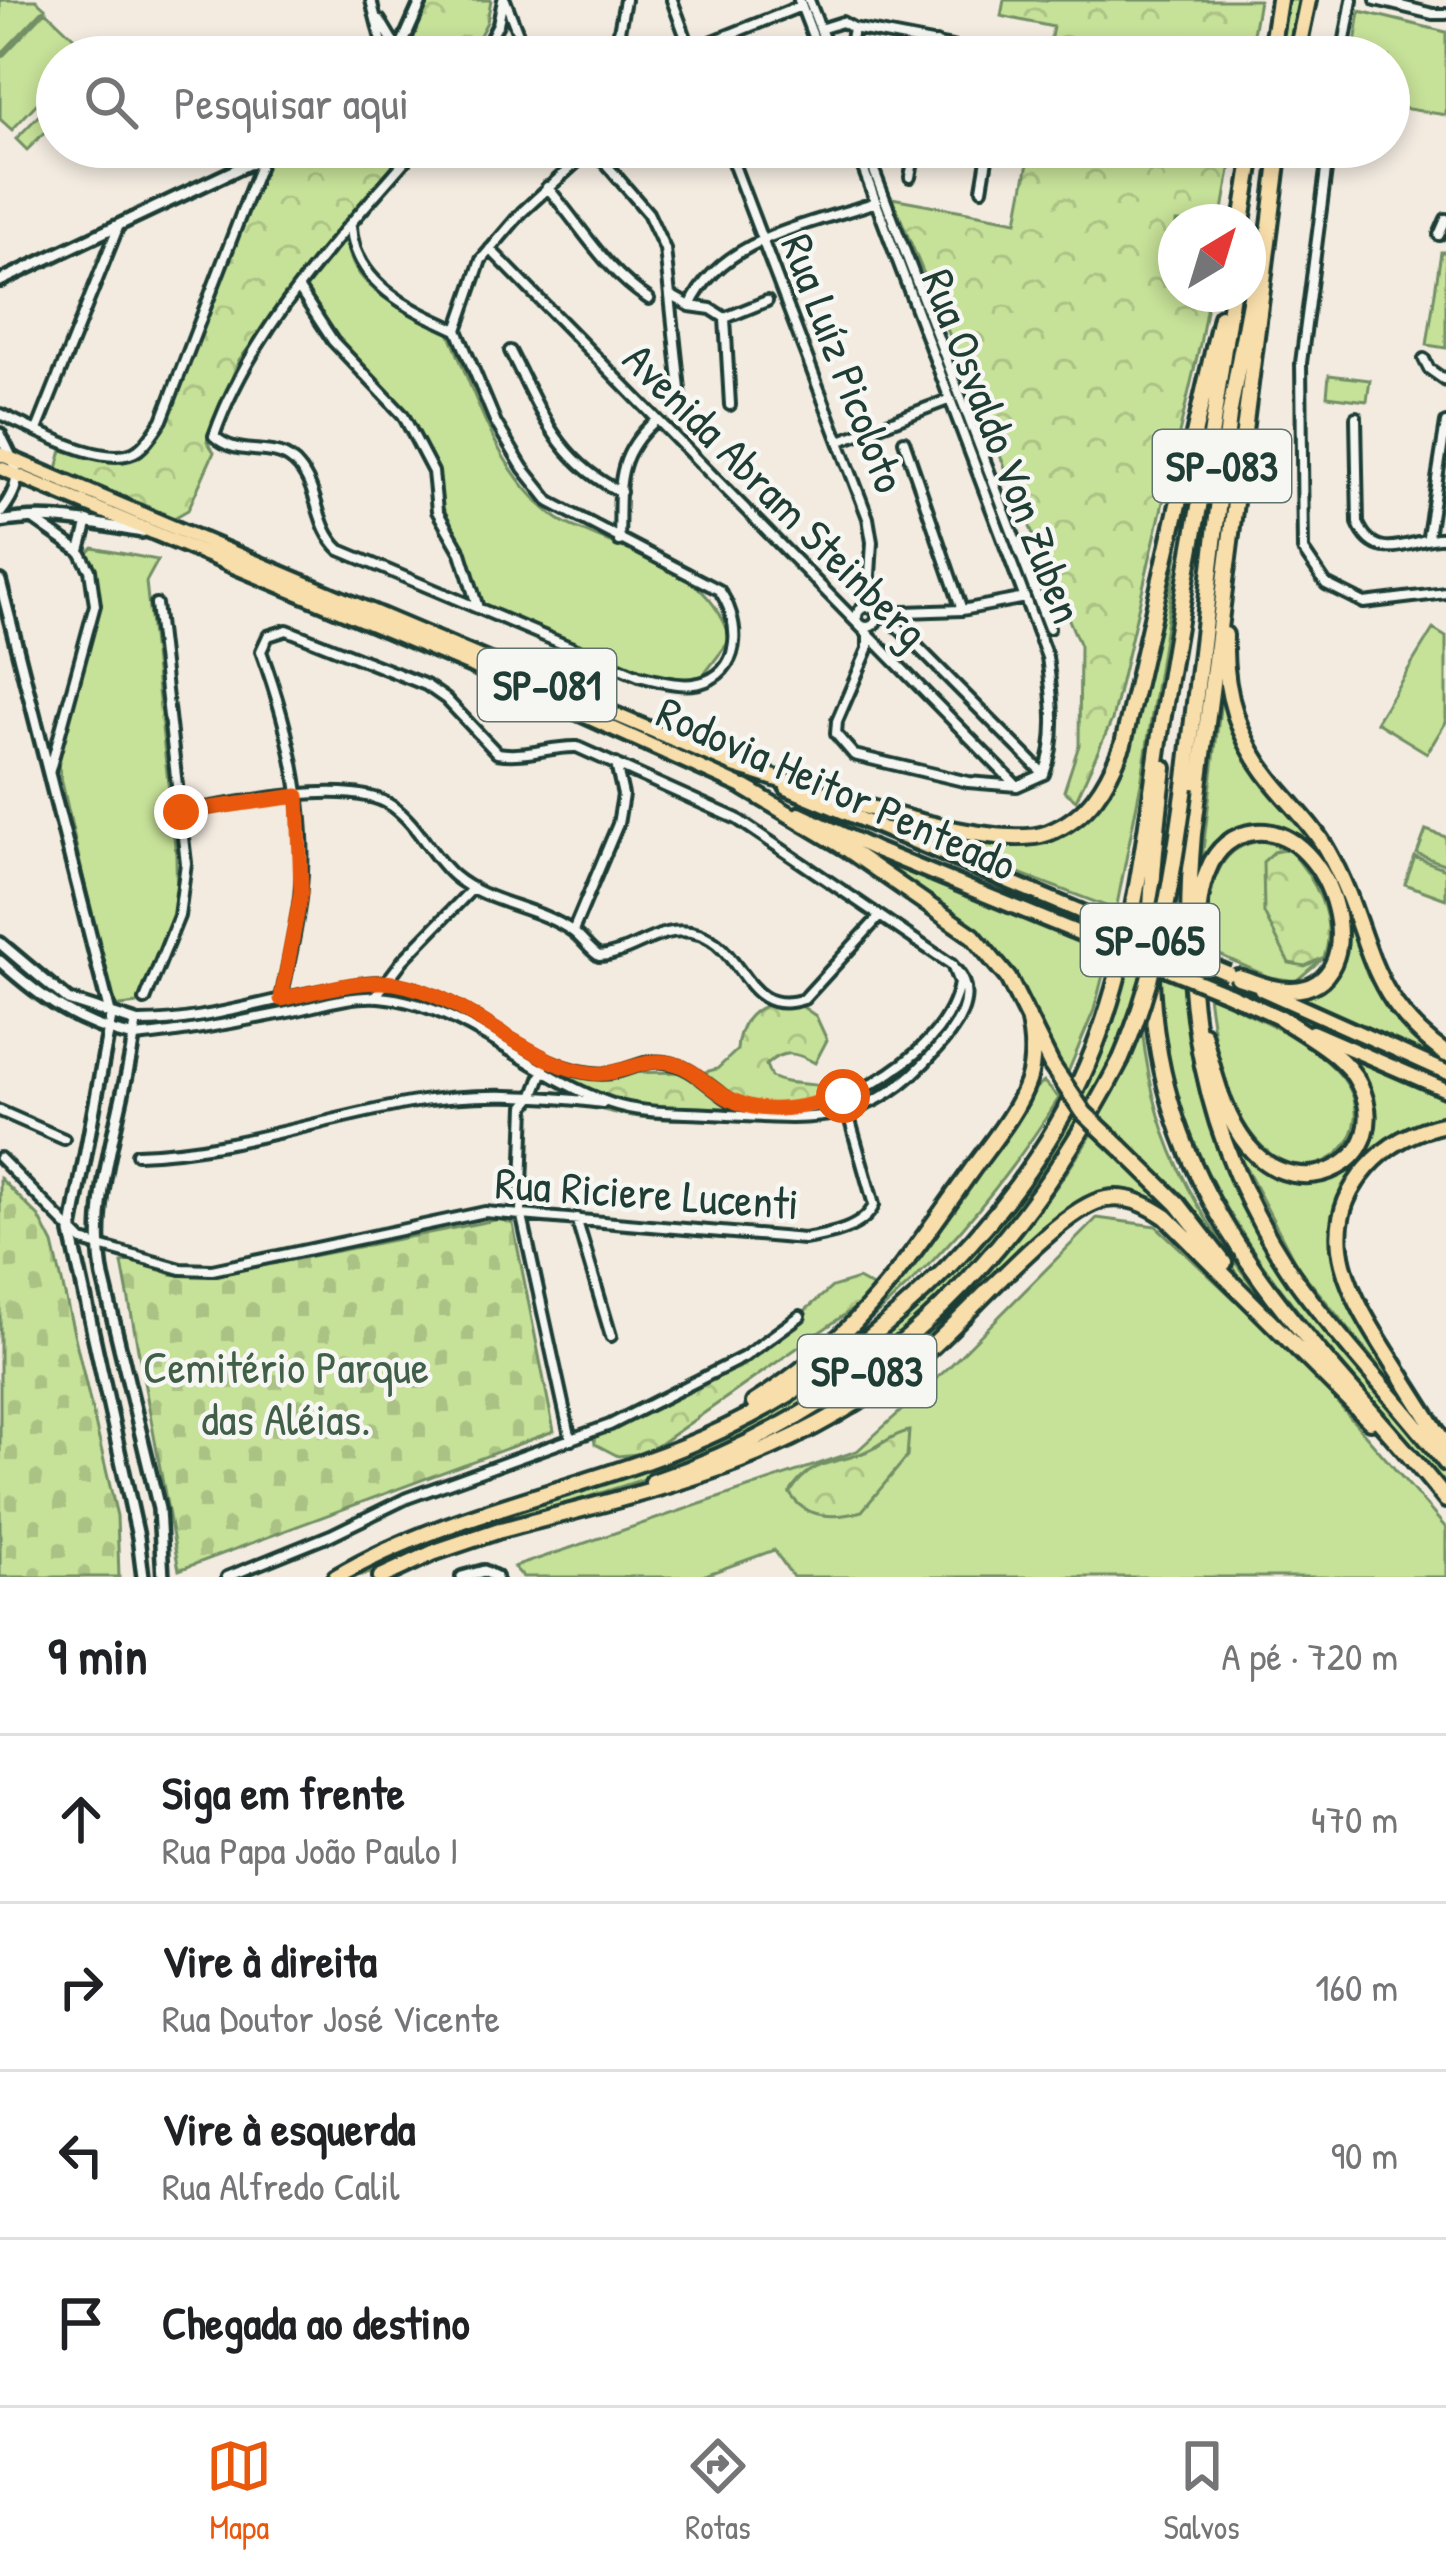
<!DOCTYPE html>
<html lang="pt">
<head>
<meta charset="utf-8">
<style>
  :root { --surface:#fff; --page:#f2f2f2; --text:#202124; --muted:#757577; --line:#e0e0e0; --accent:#ea580c }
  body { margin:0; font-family:"Patrick Hand",sans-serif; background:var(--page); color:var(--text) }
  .compass { position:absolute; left:1158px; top:204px; width:108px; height:108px; border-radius:50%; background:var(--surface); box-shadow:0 6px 18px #0003; rotate:38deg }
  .stop { position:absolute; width:36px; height:36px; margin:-27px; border:9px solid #ea580c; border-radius:50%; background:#fff }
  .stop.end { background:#ea580c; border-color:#fff; box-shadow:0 3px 12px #0008 }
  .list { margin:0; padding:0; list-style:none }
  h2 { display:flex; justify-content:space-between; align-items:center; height:156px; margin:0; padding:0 48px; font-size:51px }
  h2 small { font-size:39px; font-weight:400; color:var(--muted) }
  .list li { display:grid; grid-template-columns:78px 1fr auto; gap:36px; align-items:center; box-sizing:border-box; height:168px; padding:0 48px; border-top:3px solid var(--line) }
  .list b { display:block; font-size:45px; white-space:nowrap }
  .list p { margin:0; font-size:39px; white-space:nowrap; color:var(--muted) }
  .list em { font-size:39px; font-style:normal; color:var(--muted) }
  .icon { flex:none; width:66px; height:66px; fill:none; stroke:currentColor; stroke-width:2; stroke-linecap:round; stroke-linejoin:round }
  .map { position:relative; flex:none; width:1446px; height:1577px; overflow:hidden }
  .search { position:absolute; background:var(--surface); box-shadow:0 6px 18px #0003; left:36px; right:36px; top:36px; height:132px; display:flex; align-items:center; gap:30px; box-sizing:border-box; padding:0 42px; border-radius:66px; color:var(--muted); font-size:45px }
  .sheet { height:828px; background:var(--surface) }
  nav { display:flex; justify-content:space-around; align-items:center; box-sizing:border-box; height:168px; border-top:3px solid var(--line); background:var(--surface); font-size:33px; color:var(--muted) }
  nav a { display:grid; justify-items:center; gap:6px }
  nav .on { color:var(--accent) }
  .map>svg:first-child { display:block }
</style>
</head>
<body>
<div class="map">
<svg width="1446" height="1577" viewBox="0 0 1446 1577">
  <defs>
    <pattern id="forest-crowns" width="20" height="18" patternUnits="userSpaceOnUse" patternTransform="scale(3)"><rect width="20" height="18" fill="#c6e198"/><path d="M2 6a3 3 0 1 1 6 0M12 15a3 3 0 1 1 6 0" fill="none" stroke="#aac284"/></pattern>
    <pattern id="cemetery-stones" width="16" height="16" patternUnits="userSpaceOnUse" patternTransform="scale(3)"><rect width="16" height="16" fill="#c6e198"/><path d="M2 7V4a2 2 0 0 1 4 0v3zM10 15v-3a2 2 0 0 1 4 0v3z" fill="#aac284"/></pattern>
  </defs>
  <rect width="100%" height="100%" fill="#f3ebe0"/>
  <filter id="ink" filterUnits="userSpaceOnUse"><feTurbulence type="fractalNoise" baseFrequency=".00833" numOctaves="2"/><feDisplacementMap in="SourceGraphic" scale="24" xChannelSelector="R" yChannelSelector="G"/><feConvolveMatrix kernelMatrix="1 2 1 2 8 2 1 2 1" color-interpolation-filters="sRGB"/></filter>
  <g filter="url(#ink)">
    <!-- green -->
    <path fill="#c6e198" stroke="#728f66" stroke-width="3" fill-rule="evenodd" d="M0 0H36L45 8 0 55Z
      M1288 0H1300L1289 57H1279Z
      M46 11 87 50 81 57H57V82L12 130 0 119V59Z
      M1360 11 1446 32V115L1389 106V57H1353Z
      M47 107 57 120 27 150 16 139Z
      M343 242 348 243C351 291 411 313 449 333 477 398 496 471 555 517 564 524 577 528 588 533 649 560 709 571 731 639L699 681 640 672 481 606 438 509 435 472 406 415 331 335 305 289Z
      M1441 252H1446V348L1427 345Z
      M1329 375 1370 380 1367 401 1327 396Z
      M1191 465 1142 778 1116 910 829 801 1042 838 1111 784Z
      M93 548 158 560 146 582 176 855 177 907 137 1004 112 1007 58 764 98 607 86 555Z
      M1433 629 1446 637V722L1427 753 1376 722Z
      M1223 683 1228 706 1329 863 1372 978 1383 995 1441 1060 1292 996C1394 986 1335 805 1249 826 1229 831 1216 845 1202 858Z
      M1426 830 1446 837V865L1417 854Z
      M1262 841C1308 850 1340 914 1324 957L1296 981 1269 977 1205 948C1210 905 1207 846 1262 841Z
      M1415 857 1446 869V899L1405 884Z
      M882 862 1109 952 1094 1010 1066 1077C1046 1048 1038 1013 1020 983 989 931 935 898 884 868Z
      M1127 958 1146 967 1121 1039 1089 1106 1079 1094Z
      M1161 974 1182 983C1187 1032 1194 1080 1209 1127 1254 1260 1360 1363 1446 1471V1486C1338 1352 1202 1232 1168 1056 1163 1031 1158 999 1161 974Z
      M1232 983 1446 1077V1082L1237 991Z
      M1208 995C1249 1013 1314 1042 1342 1077 1386 1132 1318 1197 1265 1149 1226 1114 1214 1044 1208 995Z
      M1142 1029C1157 1161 1205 1223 1283 1327L1240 1278 1204 1227 1098 1116Z
      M1356 1061 1446 1098V1119L1378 1150 1334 1229 1335 1264 1347 1299 1417 1413 1297 1266 1229 1136 1231 1133C1270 1198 1368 1204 1372 1115 1373 1094 1361 1079 1356 1061Z
      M1044 1082 1059 1098C997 1195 928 1276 837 1347L1027 1094Z
      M1069 1111 1080 1123C993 1258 887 1373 739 1442 659 1479 573 1500 489 1528 446 1542 387 1577 344 1577L393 1551 726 1432 921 1298Z
      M1092 1134 1143 1175 1185 1219 1181 1222C1162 1208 1127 1192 1103 1194 1076 1195 1053 1224 1036 1241 955 1322 890 1382 787 1434 924 1350 1005 1270 1092 1134Z
      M1097 1218 1156 1226 1302 1362 1446 1528V1577H793L774 1550 700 1577H523L514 1567 857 1451 948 1368ZM884 1441 808 1511 790 1493C815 1453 851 1466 884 1441Z"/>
    <!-- forest -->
    <path fill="url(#forest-crowns)" stroke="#728f66" stroke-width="3" d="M425 0H491L487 22 468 57H423L411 47Z
      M1004 0H1259L1249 57H1047L1053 27 1001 16Z
      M299 147H409L239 360 207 441 214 452 188 510 172 519 57 469 62 450C114 464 131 473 165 425L268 162Z
      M1031 147H1234L1221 222H1176V294H1209L1200 344 1112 720 1076 800 1064 791 1079 745 1080 646 892 198 1017 221Z
      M1288 849C1314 876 1338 920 1324 957L1305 966 1289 963 1264 913 1263 862 1274 852Z
      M794 1001 816 1016 827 1040 815 1063C796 1052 783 1049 766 1065L771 1077C793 1088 814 1079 835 1092L810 1115C746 1116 617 1133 567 1093L566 1079 578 1073 705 1072 717 1069 737 1050C739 1015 761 1001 794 1001Z
      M858 1279 876 1289 870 1297 647 1453 618 1456 595 1444 593 1432 739 1368 832 1287Z
      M909 1431 907 1457 862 1511C836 1519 804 1519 790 1493 814 1454 840 1467 874 1448 887 1441 894 1434 909 1431Z"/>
    <!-- cemetery -->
    <path fill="url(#cemetery-stones)" stroke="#728f66" stroke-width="3" d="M0 1178 39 1217 53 1244 117 1516 119 1577H0Z
      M500 1219 513 1224 554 1431 179 1570 122 1263 137 1259 171 1274 211 1276Z"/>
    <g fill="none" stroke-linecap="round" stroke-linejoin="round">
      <!-- minor casing -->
      <g stroke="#1f3d34" stroke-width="16">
        <path id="minor" d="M371 0 384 51
          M505 0 527 57
          M672 0 693 57
          M799 0 821 57
          M809 0 831 57
          M1376 0 1433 14H1446
          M380 20 395 45
          M820 29 842 22 853 28 1005 57
          M691 50 801 6
          M481 57 498 24 503 0
          M614 57 625 0
          M848 57 853 28
          M933 57 936 43
          M1342 57 1352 0
          M417 147C341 236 253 324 214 436 241 461 276 439 299 467 320 492 315 527 340 550L639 676C658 681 686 689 706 681 744 666 739 617 719 590L550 502 523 468 496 423 457 330 481 260 522 212 591 149
          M727 147 868 518 872 542 868 607
          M855 147 1047 657C1052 696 1059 736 1044 774
          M865 147 1049 628
          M1329 147 1301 363 1303 550 1326 584 1364 603 1446 593
          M593 149 648 213 665 249 682 408
          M910 177 916 147
          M547 187C581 226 605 271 649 299
          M982 189 989 147
          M351 226C354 284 410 309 457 330
          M1439 235 1446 219
          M490 249 1017 786
          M299 289 333 341 403 415 433 472 437 511 461 553 478 608
          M672 296 690 306C722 237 810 225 876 202
          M690 306 711 309 725 318
          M725 318 730 405
          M725 318 767 301
          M510 351C541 411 557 461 621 492
          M1424 359 1429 369 1446 381
          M0 414C31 427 108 472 138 450 148 443 155 430 162 420L263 157
          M1356 417 1358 523C1377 569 1416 535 1446 538
          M37 430 119 225
          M840 441 948 400
          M904 441 962 610
          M33 519 80 552 90 570 95 605 50 770
          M1428 536 1446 423
          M619 541C621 489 613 458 655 421
          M80 551 88 521
          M857 617a10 10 0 1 1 20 0a10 10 0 1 1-20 0Z
          M876 613 962 610 1025 598
          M885 614 1044 774
          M868 636V649L837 721 836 734 854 755 968 782 1017 786 1044 774
          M181 812C233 805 349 776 392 806 419 825 430 855 454 876 487 904 537 906 572 931 582 938 588 949 599 956 635 954 659 922 699 934 745 949 744 1019 804 999L879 917
          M573 931 618 824 623 795 616 764
          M375 997 403 960 473 888
          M145 1000 179 916 186 863 156 604
          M136 1022C204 1023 267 999 333 989 350 986 370 980 387 983 449 990 495 1037 550 1061 567 1069 592 1076 612 1073 630 1070 644 1059 664 1062 697 1066 713 1095 742 1106 815 1132 947 1060 959 983L952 965 737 819 577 747C550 746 525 758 497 753L446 699 426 685 287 630 268 636 261 651C289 728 310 815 300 898 296 932 288 965 281 999
          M135 1037C187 1032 237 1022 288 1012 317 1006 349 995 379 997 466 1004 530 1076 610 1103 641 1114 678 1112 710 1114 804 1119 866 1132 936 1050 956 1028 978 998 957 971
          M544 1068 534 1095 525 1106 521 1212 571 1440
          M0 1111 64 1139
          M137 1154C231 1151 318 1120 410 1103 475 1092 537 1095 603 1103
          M0 1158 82 1241 181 1269 212 1270 485 1212 804 1239C829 1235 863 1229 874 1205L843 1096
          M576 1218 611 1336
          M227 1577 331 1535 407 1498 610 1425 744 1357 800 1316"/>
      </g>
      <!-- tertiary casing -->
      <g stroke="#1f3d34" stroke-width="18">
        <path id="tertiary" d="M401 47 422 0
          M383 57 386 49 395 45 404 50 407 57
          M0 281 284 147
          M0 434C16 469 27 478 0 513
          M0 522C51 512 93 524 142 532
          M0 581 111 1017 71 1233 138 1537 143 1577
          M0 943 68 1000 136 1022C127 1102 87 1197 103 1277L159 1509 163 1577
          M0 961C41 998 80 1026 135 1037
          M462 1577 484 1571 496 1577"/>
      </g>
      <!-- primary casing -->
      <g stroke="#1f3d34" stroke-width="21">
        <path id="primary" d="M0 454 741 768
          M0 468 499 677 754 792
          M787 788 1079 911
          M799 814 874 849 1069 929
          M1261 989 1446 1072
          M1229 994 1288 1021
          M1312 1032 1446 1090"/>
      </g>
      <!-- motorway casing -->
      <g stroke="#1f3d34" stroke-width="22">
        <path id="motorway" d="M1270 57 1279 0
          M1296 57 1308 0
          M1280 147 1193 834C1179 997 1200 1142 1295 1279 1341 1343 1398 1400 1446 1463
          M1242 222 1254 147
          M1202 497 1232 294
          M1225 635C1223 689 1237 738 1271 780 1290 804 1313 825 1328 852 1373 932 1361 993 1446 1054
          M734 765C801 785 988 855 1048 833 1089 817 1108 783 1123 744L1221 317
          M1164 768C1136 993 1139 1127 1285 1311 1336 1376 1395 1435 1446 1500
          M1185 787 1229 416 1256 269
          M745 788 846 848 973 936 1008 978 1052 1066
          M1195 961C1198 932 1196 897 1208 870 1216 849 1233 834 1256 832 1334 826 1378 988 1291 990 1274 991 1255 982 1238 977
          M1203 1034C1214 1072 1223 1116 1248 1146 1300 1210 1397 1159 1359 1084 1345 1055 1307 1036 1281 1018
          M1446 1124C1415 1130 1388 1144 1367 1168 1309 1233 1354 1301 1392 1361 1410 1389 1428 1418 1446 1446
          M1120 1147 1178 1204 1224 1263
          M754 1403C858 1337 899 1272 968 1175 989 1145 1016 1115 1028 1081 1035 1059 1033 1038 1028 1017
          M653 1482C870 1408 1017 1261 1121 1059
          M497 1531C656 1489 785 1465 919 1358 962 1323 1060 1206 1106 1199 1129 1195 1148 1205 1166 1217L1370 1421
          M336 1577C457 1506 599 1489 726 1428 883 1353 1040 1201 1099 1035 1133 941 1145 838 1159 741 1172 657 1187 574 1202 490
          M381 1577 435 1552 500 1530"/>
      </g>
      <!-- minor -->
      <use href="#minor" stroke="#f6f6f2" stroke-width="8"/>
      <!-- tertiary -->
      <use href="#tertiary" stroke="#f6f6f2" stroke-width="9"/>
      <!-- primary -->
      <use href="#primary" stroke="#f8deab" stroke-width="12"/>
      <!-- motorway -->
      <use href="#motorway" stroke="#f8deab" stroke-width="14"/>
      <!-- primary-bridge casing -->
      <g stroke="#1f3d34" stroke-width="21" stroke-linecap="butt">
        <path id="primary-bridge" d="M1079 911 1228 973
          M1069 929 1229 994"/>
      </g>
      <!-- motorway-bridge casing -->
      <g stroke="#1f3d34" stroke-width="22" stroke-linecap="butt">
        <path id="motorway-bridge" d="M1121 1059C1159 971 1172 881 1185 787
          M1052 1066 1084 1113 1120 1147"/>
      </g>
      <!-- primary-bridge -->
      <use href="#primary-bridge" stroke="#f8deab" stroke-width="12"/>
      <!-- motorway-bridge -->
      <use href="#motorway-bridge" stroke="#f8deab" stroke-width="14"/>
    </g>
  </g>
  <g fill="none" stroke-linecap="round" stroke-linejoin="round" filter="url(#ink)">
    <!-- route -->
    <path stroke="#ea580c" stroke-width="15" d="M181 812 298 796 301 892 281 999C313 992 349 982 381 982 430 983 475 1018 515 1041 539 1055 564 1070 591 1073 620 1077 644 1056 673 1063 692 1068 703 1081 719 1092 758 1120 800 1108 843 1096"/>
  </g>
  <g text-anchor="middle" stroke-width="9" stroke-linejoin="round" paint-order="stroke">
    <!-- shield labels -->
    <g fill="#f6f6f2" stroke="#60746d" stroke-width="3">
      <rect x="1153" y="430" width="138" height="72" rx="9"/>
      <rect x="478" y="649" width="138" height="72" rx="9"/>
      <rect x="1081" y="904" width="138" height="72" rx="9"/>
      <rect x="798" y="1335" width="138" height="72" rx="9"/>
    </g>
    <g font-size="42" font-weight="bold" fill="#1f3d34">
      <text x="1222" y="481">SP-083</text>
      <text x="547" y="700">SP-081</text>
      <text x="1150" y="955">SP-065</text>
      <text x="867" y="1386">SP-083</text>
    </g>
    <!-- street labels -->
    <g font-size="45" fill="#1f3d34" stroke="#f6f6f2">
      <text transform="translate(844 363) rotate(69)" y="16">Rua Luíz Picoloto</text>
      <text transform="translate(1003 446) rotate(69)" y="16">Rua Osvaldo Von Zuben</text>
      <text transform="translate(776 495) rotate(45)" y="16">Avenida Abram Steinberg</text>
      <text transform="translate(837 788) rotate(24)" y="16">Rodovia Heitor Penteado</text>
      <text transform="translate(647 1193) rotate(4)" y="16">Rua Riciere Lucenti</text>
    </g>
    <!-- park labels -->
    <g font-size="45" fill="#405e48" stroke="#f6f6f2">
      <text x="286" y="1383">Cemitério Parque<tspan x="286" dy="52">das Aléias.</tspan></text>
    </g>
  </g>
</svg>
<svg class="compass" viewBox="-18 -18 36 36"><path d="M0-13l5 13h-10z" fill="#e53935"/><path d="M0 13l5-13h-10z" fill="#757577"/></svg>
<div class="stop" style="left:843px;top:1096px"></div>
<div class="stop end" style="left:181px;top:812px"></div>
<div class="search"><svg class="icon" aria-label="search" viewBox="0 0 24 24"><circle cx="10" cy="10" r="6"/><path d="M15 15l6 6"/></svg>Pesquisar aqui</div>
</div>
<section class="sheet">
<h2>9 min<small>A pé · 720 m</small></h2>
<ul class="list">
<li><svg class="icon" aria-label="ahead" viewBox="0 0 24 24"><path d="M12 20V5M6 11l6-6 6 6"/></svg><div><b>Siga em frente</b><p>Rua Papa João Paulo I</p></div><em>470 m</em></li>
<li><svg class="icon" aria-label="right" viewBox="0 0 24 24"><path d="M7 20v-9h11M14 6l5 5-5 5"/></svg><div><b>Vire à direita</b><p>Rua Doutor José Vicente</p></div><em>160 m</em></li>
<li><svg class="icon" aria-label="left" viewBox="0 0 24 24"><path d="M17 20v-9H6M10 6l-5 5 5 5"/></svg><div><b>Vire à esquerda</b><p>Rua Alfredo Calil</p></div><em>90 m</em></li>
<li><svg class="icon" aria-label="arrive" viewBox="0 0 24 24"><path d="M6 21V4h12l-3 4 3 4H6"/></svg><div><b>Chegada ao destino</b></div></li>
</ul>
</section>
<nav>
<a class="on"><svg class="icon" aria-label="map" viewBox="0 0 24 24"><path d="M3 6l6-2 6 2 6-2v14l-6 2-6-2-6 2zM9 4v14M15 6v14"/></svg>Mapa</a>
<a><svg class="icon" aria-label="directions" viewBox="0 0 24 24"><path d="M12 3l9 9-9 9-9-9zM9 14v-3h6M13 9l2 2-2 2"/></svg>Rotas</a>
<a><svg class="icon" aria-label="saved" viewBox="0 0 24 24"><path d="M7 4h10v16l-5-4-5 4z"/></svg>Salvos</a>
</nav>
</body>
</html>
